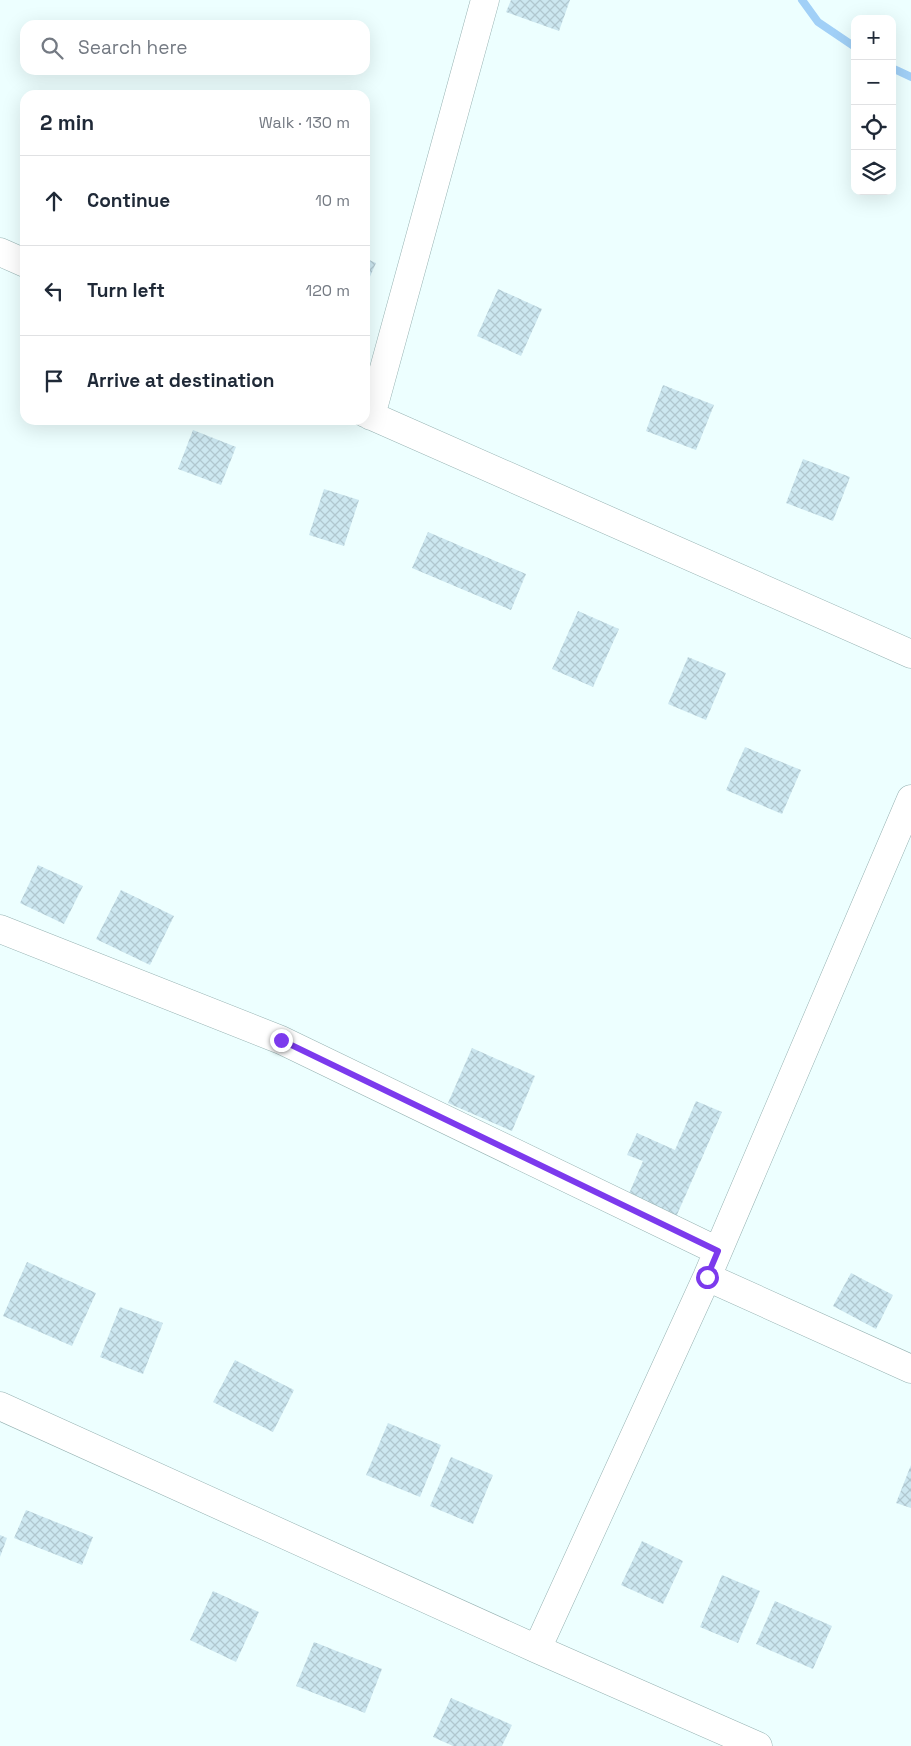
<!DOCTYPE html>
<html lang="en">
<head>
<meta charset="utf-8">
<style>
  :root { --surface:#fff; --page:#f2f2f3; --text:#1f2937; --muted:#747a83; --line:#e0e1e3 }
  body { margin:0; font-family:"Space Grotesk",sans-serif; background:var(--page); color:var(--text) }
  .controls { position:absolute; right:15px; top:15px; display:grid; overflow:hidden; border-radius:10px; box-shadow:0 5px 20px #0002 }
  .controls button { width:45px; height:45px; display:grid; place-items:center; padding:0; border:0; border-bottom:1px solid var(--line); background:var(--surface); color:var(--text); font:25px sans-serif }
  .stop { position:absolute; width:15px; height:15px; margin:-11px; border:4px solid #7c3aed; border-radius:50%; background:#fff }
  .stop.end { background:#7c3aed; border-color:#fff; box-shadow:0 1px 5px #0008 }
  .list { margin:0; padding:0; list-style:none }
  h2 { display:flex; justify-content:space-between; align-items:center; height:65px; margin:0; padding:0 20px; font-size:21px }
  h2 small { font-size:16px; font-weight:400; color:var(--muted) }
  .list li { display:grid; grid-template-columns:32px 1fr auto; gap:15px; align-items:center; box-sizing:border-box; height:90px; padding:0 20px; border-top:1px solid var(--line) }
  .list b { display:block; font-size:19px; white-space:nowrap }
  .list em { font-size:16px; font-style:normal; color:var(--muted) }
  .icon { flex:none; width:28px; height:28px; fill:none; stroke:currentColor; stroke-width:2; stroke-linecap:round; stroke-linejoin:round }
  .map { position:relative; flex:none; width:911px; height:1746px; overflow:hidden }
  .search { position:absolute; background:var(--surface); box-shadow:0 5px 20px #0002; left:20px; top:20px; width:350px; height:55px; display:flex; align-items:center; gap:12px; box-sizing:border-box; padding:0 18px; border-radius:15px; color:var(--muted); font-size:19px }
  .panel { position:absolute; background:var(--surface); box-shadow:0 5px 20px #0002; left:20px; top:90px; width:350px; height:335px; border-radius:15px }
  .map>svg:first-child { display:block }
</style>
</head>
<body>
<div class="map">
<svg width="911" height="1746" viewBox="0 0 911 1746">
  <defs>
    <pattern id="building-cross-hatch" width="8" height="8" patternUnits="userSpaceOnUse" patternTransform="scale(1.25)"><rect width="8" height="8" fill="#cce7f0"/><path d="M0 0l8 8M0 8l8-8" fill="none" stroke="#b0c7cf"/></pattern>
  </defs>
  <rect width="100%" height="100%" fill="#edffff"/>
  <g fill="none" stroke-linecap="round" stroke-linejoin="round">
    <!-- stream -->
    <path stroke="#a1d0f7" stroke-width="8" d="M802 0 818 22 855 47
      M892 68 911 77"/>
  </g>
  <!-- building -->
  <path fill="url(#building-cross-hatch)" d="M511 0H570L559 31 506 12Z
    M365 258 376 263 365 288Z
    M498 289 542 309 521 356 477 336Z
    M663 385 714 405 696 450 646 431Z
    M193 430 236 447 221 485 178 469Z
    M803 459 850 477 833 521 786 503Z
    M324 489 359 500 344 546 309 535Z
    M428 532 526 574 511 610 412 568Z
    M578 611 619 629 593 687 552 669Z
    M688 657 726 673 706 720 668 704Z
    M745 747 801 770 782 814 726 790Z
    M38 865 83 886 64 924 20 903Z
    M121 890 174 916 150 965 96 939Z
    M472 1048 535 1076 512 1131 448 1103Z
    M696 1101 722 1112 676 1217 628 1196 643 1161 627 1155 637 1133 675 1150Z
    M27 1262 96 1293 72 1346 3 1316Z
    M851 1273 893 1295 876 1329 833 1306Z
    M120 1307 163 1323 143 1374 100 1357Z
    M235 1360 294 1390 273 1432 213 1402Z
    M388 1423 441 1445 420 1497 366 1475Z
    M451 1457 493 1475 473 1524 430 1506Z
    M911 1465V1508L896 1503Z
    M26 1510 93 1537 82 1565 14 1538Z
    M0 1535 7 1538 0 1557Z
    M642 1541 683 1561 663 1604 621 1585Z
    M722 1575 760 1591 738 1643 700 1627Z
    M213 1591 259 1612 236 1662 190 1640Z
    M775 1601 832 1626 813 1669 756 1644Z
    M314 1642 382 1669 365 1713 296 1686Z
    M451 1698 512 1725 502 1746H453L433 1737Z"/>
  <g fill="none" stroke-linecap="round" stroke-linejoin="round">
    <!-- minor casing -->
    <g stroke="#96b2b2" stroke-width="29">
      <path id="minor" d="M0 252 25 263
        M365 413 911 654
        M371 416 485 0
        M0 929 281 1040 718 1251
        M707 1277 911 1369
        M0 1406 537 1649 758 1746
        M537 1649 707 1277 911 799"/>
    </g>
    <!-- minor -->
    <use href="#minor" stroke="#fff" stroke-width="28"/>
  </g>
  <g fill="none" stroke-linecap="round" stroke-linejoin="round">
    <!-- route -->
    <path stroke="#7c3aed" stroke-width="6" d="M281 1040 718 1251 707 1277"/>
  </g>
</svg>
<div class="controls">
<button>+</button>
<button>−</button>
<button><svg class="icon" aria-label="locate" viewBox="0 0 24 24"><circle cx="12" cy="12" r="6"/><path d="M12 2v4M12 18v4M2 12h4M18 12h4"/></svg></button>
<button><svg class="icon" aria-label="layers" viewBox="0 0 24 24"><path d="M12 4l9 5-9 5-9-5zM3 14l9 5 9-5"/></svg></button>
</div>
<div class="stop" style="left:707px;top:1277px"></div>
<div class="stop end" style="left:281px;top:1040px"></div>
<div class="search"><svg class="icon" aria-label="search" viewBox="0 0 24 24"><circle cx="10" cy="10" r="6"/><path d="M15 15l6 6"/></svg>Search here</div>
<section class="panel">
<h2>2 min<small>Walk · 130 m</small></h2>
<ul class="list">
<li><svg class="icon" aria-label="ahead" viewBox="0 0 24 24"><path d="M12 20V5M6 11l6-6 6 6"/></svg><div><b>Continue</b></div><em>10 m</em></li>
<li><svg class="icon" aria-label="left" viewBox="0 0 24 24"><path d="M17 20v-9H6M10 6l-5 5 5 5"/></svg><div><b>Turn left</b></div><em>120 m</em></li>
<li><svg class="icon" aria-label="arrive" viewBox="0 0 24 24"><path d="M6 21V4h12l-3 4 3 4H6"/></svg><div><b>Arrive at destination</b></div></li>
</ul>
</section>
</div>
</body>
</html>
